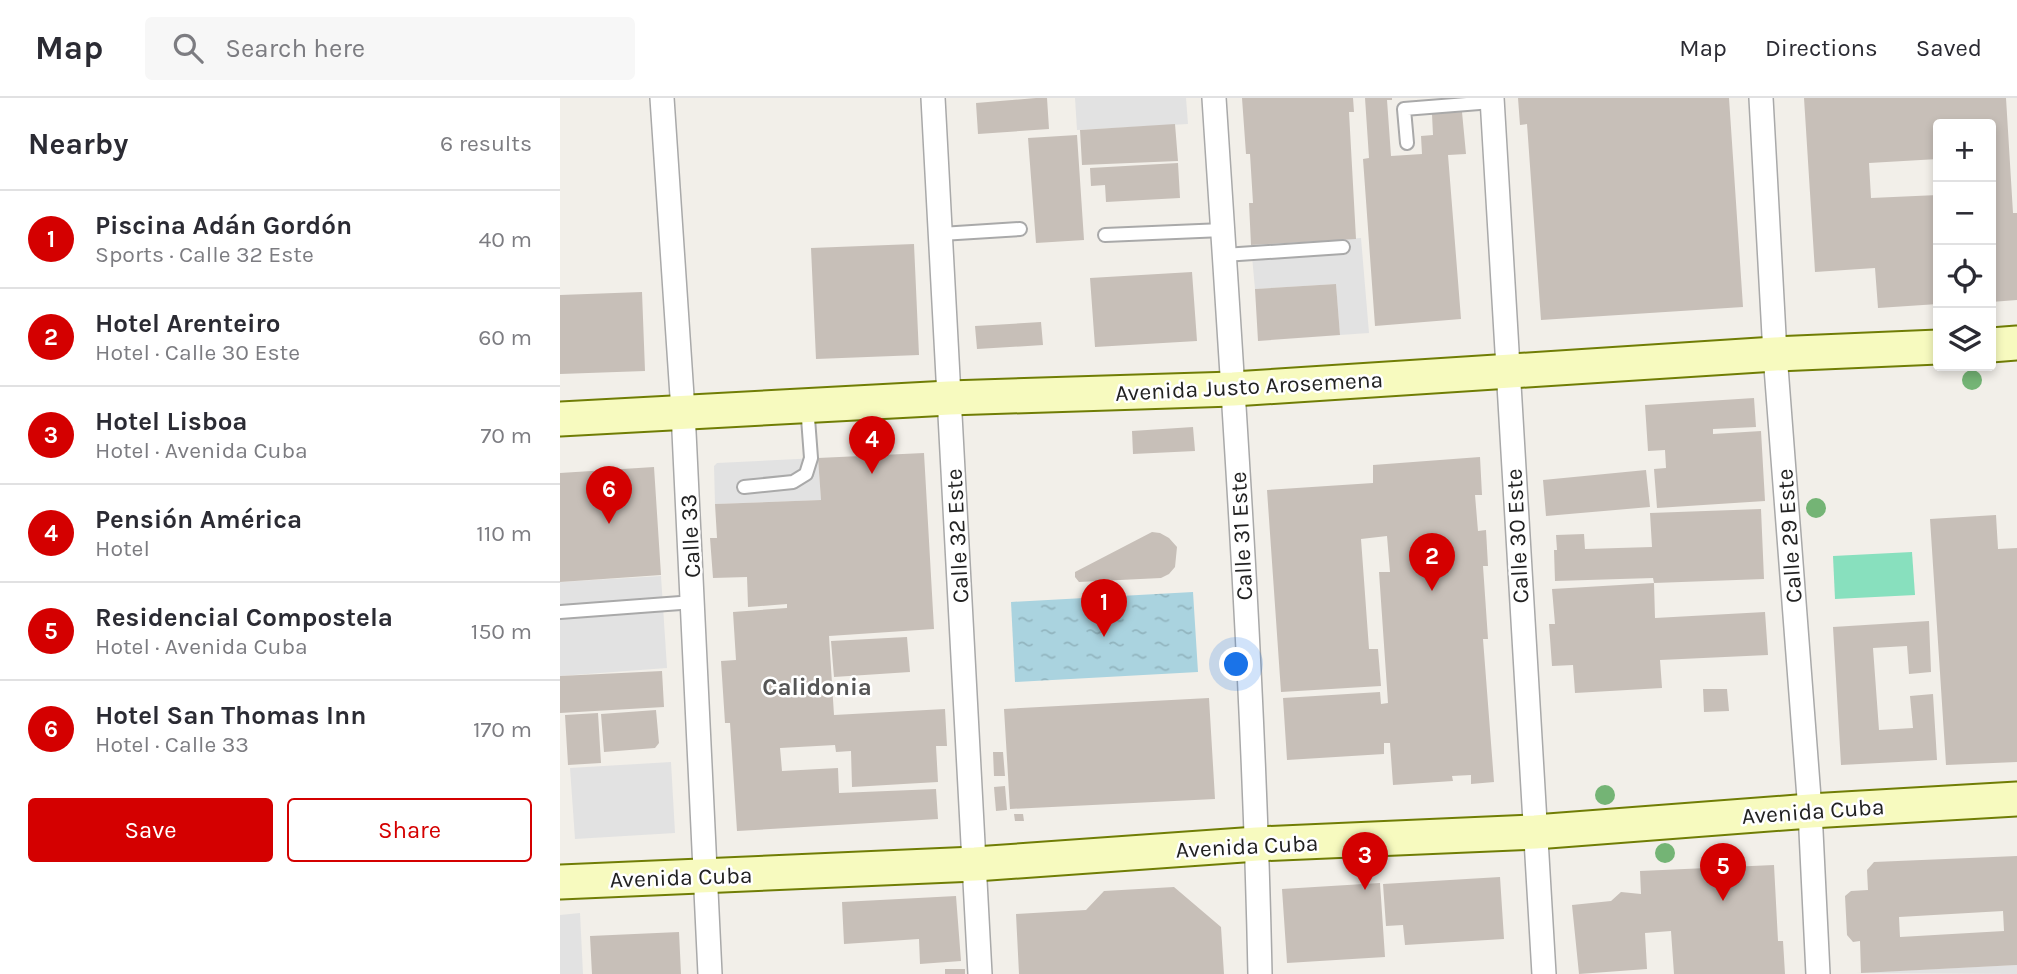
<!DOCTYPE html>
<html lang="en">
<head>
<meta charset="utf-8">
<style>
  :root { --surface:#fff; --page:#f7f7f7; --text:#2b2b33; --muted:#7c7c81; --line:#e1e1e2; --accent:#d40000 }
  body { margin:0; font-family:Karla,sans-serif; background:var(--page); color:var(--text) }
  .controls { position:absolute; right:21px; top:21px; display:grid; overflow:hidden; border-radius:7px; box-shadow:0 4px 10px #0003 }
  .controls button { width:63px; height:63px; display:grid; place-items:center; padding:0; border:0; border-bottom:2px solid var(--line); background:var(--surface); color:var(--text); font:35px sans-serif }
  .you { position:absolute; left:677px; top:567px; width:24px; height:24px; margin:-18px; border:5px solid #fff; border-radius:50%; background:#1a73e8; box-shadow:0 0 0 10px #1a73e833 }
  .badge { display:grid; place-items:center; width:46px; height:46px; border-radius:50%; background:var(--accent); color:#fff; font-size:23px; font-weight:700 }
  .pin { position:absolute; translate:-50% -58px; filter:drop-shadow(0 2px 4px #0008) }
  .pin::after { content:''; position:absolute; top:37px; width:24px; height:21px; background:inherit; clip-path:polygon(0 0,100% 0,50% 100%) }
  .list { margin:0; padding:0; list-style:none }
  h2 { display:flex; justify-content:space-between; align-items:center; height:91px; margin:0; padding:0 28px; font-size:30px }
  h2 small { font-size:23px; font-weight:400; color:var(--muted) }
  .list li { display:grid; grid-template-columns:46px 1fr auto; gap:21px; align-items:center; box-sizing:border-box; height:98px; padding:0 28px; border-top:2px solid var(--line) }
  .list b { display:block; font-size:26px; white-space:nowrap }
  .list p { margin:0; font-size:23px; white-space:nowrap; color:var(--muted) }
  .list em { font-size:23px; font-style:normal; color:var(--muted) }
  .actions { display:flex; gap:14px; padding:21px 28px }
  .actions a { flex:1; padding:16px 0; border:2px solid var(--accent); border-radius:7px; text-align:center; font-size:24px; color:var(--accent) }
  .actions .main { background:var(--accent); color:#fff }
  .icon { flex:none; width:38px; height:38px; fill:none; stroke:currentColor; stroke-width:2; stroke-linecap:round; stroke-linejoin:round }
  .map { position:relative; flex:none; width:1457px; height:876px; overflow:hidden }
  header { display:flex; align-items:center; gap:42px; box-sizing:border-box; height:98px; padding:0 35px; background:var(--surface); border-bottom:2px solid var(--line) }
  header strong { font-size:33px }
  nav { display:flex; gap:38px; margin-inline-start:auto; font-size:24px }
  .search { width:490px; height:63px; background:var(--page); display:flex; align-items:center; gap:18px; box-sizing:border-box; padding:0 24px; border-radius:7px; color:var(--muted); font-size:26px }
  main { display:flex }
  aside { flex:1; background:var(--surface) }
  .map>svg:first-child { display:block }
</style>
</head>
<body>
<header>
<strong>Map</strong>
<div class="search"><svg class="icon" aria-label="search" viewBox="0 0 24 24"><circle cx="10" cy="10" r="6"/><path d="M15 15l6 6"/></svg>Search here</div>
<nav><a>Map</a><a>Directions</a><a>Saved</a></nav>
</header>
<main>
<aside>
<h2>Nearby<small>6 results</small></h2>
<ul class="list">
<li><span class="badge">1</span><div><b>Piscina Adán Gordón</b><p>Sports · Calle 32 Este</p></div><em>40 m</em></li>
<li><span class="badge">2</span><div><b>Hotel Arenteiro</b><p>Hotel · Calle 30 Este</p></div><em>60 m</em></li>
<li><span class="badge">3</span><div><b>Hotel Lisboa</b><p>Hotel · Avenida Cuba</p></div><em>70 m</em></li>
<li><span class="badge">4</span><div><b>Pensión América</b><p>Hotel</p></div><em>110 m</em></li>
<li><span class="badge">5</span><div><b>Residencial Compostela</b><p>Hotel · Avenida Cuba</p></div><em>150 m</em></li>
<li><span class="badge">6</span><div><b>Hotel San Thomas Inn</b><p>Hotel · Calle 33</p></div><em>170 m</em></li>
</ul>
<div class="actions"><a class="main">Save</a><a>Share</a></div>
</aside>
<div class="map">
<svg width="1457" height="876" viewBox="0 0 1457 876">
  <defs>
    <pattern id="water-ripples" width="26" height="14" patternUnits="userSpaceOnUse" patternTransform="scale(1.75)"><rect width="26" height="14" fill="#aad3df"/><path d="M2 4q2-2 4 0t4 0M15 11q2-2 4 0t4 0" fill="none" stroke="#92b5bf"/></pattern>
  </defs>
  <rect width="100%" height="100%" fill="#f2efe9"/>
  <!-- pitch -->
  <path fill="#88e0be" d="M1352 454 1355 497 1275 501 1273 458Z"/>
  <!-- parking -->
  <path fill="#e2e2e2" d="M515 0H626L628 26 517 32Z
    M801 140 809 235 780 237 776 186 695 191 691 147Z
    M258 360 261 402 155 406 154 368 157 365Z
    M101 478 107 570 0 578V484Z
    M111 664 115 735 15 741 10 670Z
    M20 815 23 876H0V817Z
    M1457 867V876L1296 875Z"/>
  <!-- water -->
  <path fill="url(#water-ripples)" d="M633 494 638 574 455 584 451 504Z"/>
  <!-- building -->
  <path fill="#c7bfb8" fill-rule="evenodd" d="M476 0H487L489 31 418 36 416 5Z
    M682 0H793L794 14H789L796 141 691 147 689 105H693L690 56H686Z
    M805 0H832V2H827L831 58 862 56 861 38 873 37 872 16 902 14 906 56 888 57 901 221 815 228 803 61 809 60Z
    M958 0H1169L1183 209 981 222 967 26 960 27Z
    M1244 0H1446L1453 115H1457V202L1431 204V26H1378V61L1309 65 1311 100 1378 97V206L1318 210 1315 170 1255 174Z
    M615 26 618 63 522 67 520 32Z
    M517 37 524 142 476 145 468 40Z
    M618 65 620 100 546 104 545 87 531 88 530 70Z
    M354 146 359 257 256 261 251 150Z
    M632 174 637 243 535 249 530 180Z
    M776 186 780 237 698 243 695 191Z
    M82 194 85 273 0 276V197Z
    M481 224 483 247 417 251 415 228Z
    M1194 300 1196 329 1153 331V336L1201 333 1205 403 1097 410 1094 371 1106 370 1105 352 1088 353 1085 307Z
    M633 329 635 353 573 356 572 333Z
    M364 355 374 531 269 538 274 617 385 611 387 648H376L378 684 292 689 291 653 276 654 275 647 220 650 222 673 278 670 279 695 376 691 378 721 177 733 170 625H165L161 563 176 562 173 514 227 510V506L188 509 187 479 153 480 150 440H157L155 406 261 402 258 360Z
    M920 359 922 397H915L918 433 926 432 928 468H923L928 541H923L934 684 911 686V677L892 678 893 683 833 687 830 645H824V656L727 662 723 600 820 594 821 606 828 605 819 474H830L827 438 801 441 809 551H818L821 588 721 594 707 392 813 385V367Z
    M94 369 101 477 0 484V375Z
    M1086 372 1090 409 986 418 983 382Z
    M1201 411 1204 481 1094 485 1093 480 995 483 994 452H997L996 437 1024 436 1025 451 1092 449 1090 415Z
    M1436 417 1438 451 1457 450V664L1386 667 1370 421Z
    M592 434 600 435 609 440 617 449 615 469 609 476 601 480 519 484 515 479V474Z
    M1094 485 1095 520 1205 514 1208 557 1100 562 1102 590 1015 595 1013 567 992 568 989 526H995L992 491Z
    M1369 523 1371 574 1349 576 1347 548 1313 550 1319 632 1353 630 1350 598 1373 596 1377 662 1281 667 1273 529Z
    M347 539 350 574 274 579 271 543Z
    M102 573 104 609 0 615V578Z
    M1143 591H1167L1169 613 1144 614Z
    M649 600 655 701 450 711 444 611Z
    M96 612 99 645 95 650 44 654 41 616Z
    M38 615 41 665 8 667 5 617Z
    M433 654H443L445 678H434Z
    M445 688 447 712 436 713 434 689Z
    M454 716H463L464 723H455Z
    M1457 758V867L1301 875 1300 843 1293 844 1287 837 1285 798 1291 793 1308 792 1307 772 1314 764ZM1443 813 1444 833 1340 839 1339 819Z
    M1214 767 1218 843H1223L1225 876H1114L1111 833 1085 835 1087 871 1019 876 1012 807 1051 803 1061 794 1081 796 1080 773Z
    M940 779 944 841 845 847 843 827 826 828 823 786Z
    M820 785 825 859 727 865 722 791Z
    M614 789 661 829 664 876H459L456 816 526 812 544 793Z
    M396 798 401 863 360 866 359 841 284 846 282 804Z
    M119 834 121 876H32L30 838Z
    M385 871H405V876H385Z"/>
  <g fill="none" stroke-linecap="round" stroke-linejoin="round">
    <!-- lane casing -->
    <g stroke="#a9a9a9" stroke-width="16">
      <path id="lane" d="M847 45 844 11 932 4
        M381 136 460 131
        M545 137 663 132
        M664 157 783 149
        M184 389 233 384 246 376 251 360 247 307
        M0 514 134 504"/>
    </g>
    <!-- street casing -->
    <g stroke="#a9a9a9" stroke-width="26">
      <path id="street" d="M102 0 123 313 150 876
        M373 0 420 876
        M654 0C673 292 694 584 700 876
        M932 0 984 876
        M1201 0 1215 256 1250 713 1258 876"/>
    </g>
    <!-- secondary casing -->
    <g stroke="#707d05" stroke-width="37">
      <path id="secondary" d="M1431 247 1457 245
        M0 321 389 300 673 291 1215 256 1378 249
        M0 784 415 766 697 746 975 734 1250 713 1457 701"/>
    </g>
    <!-- lane -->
    <use href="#lane" stroke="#fff" stroke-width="12"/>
    <!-- street -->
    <use href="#street" stroke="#fff" stroke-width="23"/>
    <!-- secondary -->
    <use href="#secondary" stroke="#f7fabf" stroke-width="33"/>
  </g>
  <!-- trees -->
  <g fill="#74b475">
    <circle cx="1412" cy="282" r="10"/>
    <circle cx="1256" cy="410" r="10"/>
    <circle cx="1045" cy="697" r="10"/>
    <circle cx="1105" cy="755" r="10"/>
  </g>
  <g text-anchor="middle" stroke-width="5" stroke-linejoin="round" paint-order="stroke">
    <!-- street labels -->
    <g font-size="23" fill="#222" stroke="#fff">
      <text transform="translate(689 288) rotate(-3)" y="8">Avenida Justo Arosemena</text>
      <text transform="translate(130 438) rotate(-93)" y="8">Calle 33</text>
      <text transform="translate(397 438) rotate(-93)" y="8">Calle 32 Este</text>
      <text transform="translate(681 438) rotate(-93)" y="8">Calle 31 Este</text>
      <text transform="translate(957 438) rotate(-93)" y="8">Calle 30 Este</text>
      <text transform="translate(1229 438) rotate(-94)" y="8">Calle 29 Este</text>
      <text transform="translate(1253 713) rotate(-4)" y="8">Avenida Cuba</text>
      <text transform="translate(687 748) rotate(-3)" y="8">Avenida Cuba</text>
      <text transform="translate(121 779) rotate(-2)" y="8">Avenida Cuba</text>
    </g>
    <!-- neighbourhood labels -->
    <g font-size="24" font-weight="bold" fill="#555" stroke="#fff">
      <text x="257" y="597">Calidonia</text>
    </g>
  </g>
</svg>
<div class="controls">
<button>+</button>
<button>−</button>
<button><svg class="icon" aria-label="locate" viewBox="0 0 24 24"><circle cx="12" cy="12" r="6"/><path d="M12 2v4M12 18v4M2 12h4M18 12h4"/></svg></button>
<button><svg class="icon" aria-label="layers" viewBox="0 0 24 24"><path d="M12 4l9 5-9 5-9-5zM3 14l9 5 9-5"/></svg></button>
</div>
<div class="you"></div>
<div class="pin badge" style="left:544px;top:539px">1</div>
<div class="pin badge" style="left:872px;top:493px">2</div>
<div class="pin badge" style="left:805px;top:792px">3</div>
<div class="pin badge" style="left:312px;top:376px">4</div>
<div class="pin badge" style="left:1163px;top:803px">5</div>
<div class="pin badge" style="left:49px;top:426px">6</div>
</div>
</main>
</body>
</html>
